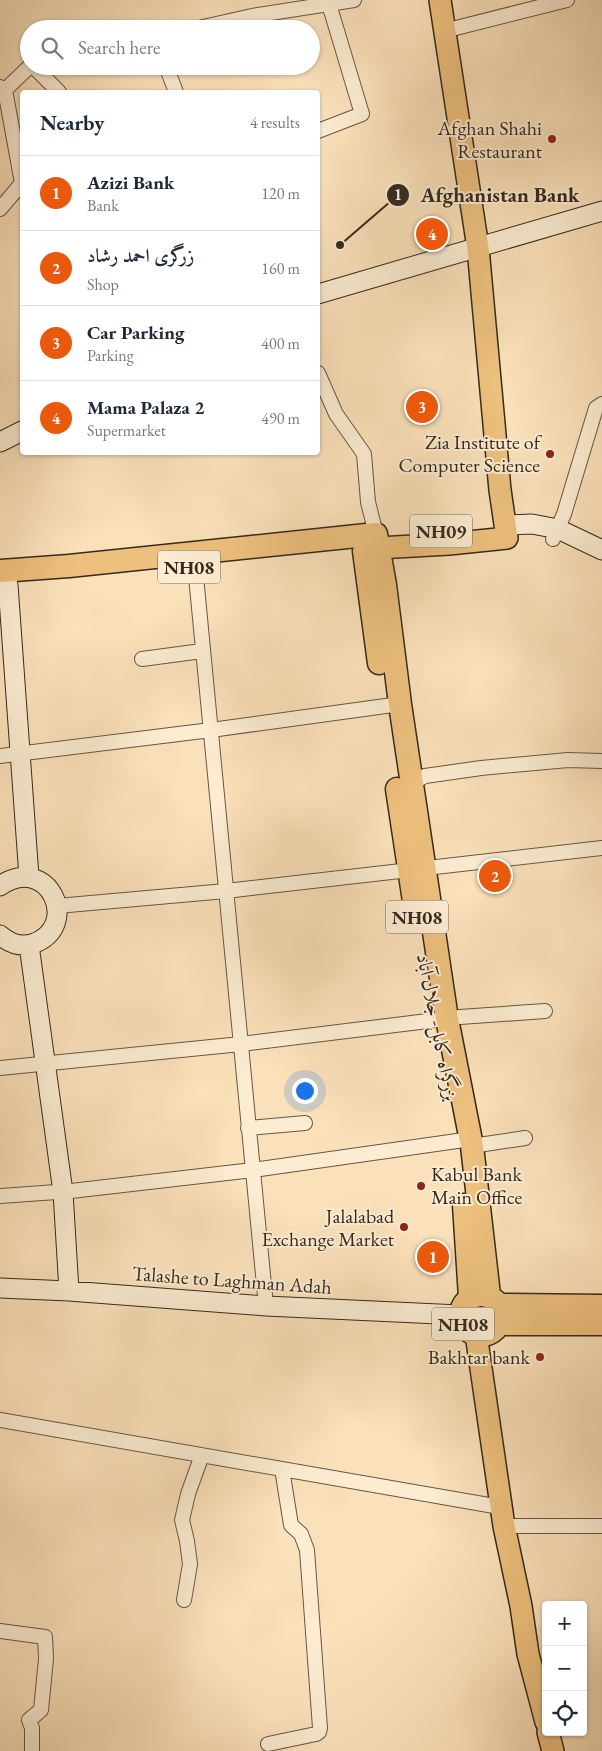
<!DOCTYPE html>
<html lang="en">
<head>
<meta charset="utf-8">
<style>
  :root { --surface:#fff; --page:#f2f2f3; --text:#1f2937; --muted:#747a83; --line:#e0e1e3; --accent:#ea580c }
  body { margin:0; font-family:"EB Garamond",Amiri,serif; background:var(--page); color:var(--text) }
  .controls { position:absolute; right:15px; bottom:15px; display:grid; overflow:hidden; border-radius:5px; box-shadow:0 1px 4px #0004 }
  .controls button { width:45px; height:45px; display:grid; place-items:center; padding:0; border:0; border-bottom:1px solid var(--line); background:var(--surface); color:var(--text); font:25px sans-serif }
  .you { position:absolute; left:304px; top:1090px; width:18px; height:18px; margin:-12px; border:4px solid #fff; border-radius:50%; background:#1a73e8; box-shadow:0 0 0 8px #1a73e833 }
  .badge { display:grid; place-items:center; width:32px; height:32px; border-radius:50%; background:var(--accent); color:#fff; font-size:16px; font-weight:700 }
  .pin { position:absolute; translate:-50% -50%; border:2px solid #fff; box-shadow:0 1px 5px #0006 }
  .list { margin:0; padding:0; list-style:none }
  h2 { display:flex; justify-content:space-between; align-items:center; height:65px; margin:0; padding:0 20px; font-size:21px }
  h2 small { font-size:16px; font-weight:400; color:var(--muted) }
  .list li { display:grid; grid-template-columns:32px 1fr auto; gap:15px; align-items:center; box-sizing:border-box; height:75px; padding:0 20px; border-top:1px solid var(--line) }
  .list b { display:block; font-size:19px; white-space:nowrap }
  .list p { margin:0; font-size:16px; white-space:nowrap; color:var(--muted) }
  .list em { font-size:16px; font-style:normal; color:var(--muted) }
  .icon { flex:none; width:28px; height:28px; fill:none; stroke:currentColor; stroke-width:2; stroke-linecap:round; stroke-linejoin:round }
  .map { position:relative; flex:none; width:602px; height:1751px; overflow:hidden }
  .search { position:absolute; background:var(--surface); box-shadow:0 1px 4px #0004; left:20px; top:20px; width:300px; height:55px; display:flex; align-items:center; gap:12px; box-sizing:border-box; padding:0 18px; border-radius:28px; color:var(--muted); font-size:19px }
  .panel { position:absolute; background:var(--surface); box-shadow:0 1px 4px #0004; left:20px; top:90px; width:300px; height:365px; border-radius:5px }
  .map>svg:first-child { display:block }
</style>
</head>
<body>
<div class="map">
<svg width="602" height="1751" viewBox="0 0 602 1751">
  <rect width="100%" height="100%" fill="#fae1ba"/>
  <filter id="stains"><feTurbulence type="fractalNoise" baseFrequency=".004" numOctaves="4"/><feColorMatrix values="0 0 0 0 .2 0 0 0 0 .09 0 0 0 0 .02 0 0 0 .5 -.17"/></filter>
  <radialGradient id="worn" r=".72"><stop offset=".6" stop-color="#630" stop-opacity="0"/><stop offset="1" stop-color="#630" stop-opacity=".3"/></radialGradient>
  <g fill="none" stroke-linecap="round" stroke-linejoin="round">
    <!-- minor casing -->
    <g stroke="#665745" stroke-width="16">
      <path id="minor" d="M194 29 252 16 354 0
        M444 31 567 0
        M33 66 59 92
        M166 66 176 92
        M0 87 5 90 30 66
        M5 90 22 183
        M318 131 362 114 329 4
        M0 209 22 183
        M318 373 336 414 364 454 368 502 376 534
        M553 539 564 514 596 408 602 404
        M195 566 266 1306
        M142 659 202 651
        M0 756 211 730 400 704
        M412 783 425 776 481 768 568 760 602 761
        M57 906 226 891 602 848
        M0 1068 241 1044 460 1017 545 1011
        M248 1128 305 1123
        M472 1146 525 1138
        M0 1196 71 1191 253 1170 471 1139
        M0 1420 500 1507
        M504 1526H602
        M184 1600 190 1564 187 1541 182 1520 188 1494 202 1455
        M0 1631 45 1637 46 1659 41 1710 29 1720 32 1728V1751
        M268 1744 316 1734 319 1732 320 1728 307 1550 301 1534 291 1525 282 1469"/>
    </g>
    <!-- secondary casing -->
    <g stroke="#35291e" stroke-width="21">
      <path id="secondary" d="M318 294 602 211
        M0 442 22 431
        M505 525 532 524 558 529 602 550
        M8 585 29 877
        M0 886C48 852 83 927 32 944 20 947 9 943 0 935
        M29 945 63 1192 69 1291
        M0 1288 69 1291 266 1306 460 1315"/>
    </g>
    <!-- primary casing -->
    <g stroke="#35291e" stroke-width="24">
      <path id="primary" d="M378 548 449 544 507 538 500 490 478 248 440 0
        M476 1334 504 1526 521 1606 528 1654 546 1722
        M548 1732 553 1751"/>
    </g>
    <!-- trunk casing -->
    <g stroke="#35291e" stroke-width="25">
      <path id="trunk" d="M364 551 379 663
        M0 571 69 566 376 534 385 585 400 704 447 1019 472 1146 489 1295
        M397 789 415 908
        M464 1205 470 1297
        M461 1315a20 20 0 1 1 40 0a20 20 0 1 1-40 0Z
        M500 1305 602 1306
        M500 1324H602"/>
    </g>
    <!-- minor -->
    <use href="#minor" stroke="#fcecd2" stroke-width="14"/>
    <!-- secondary -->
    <use href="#secondary" stroke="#fcecd2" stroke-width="19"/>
    <!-- primary -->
    <use href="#primary" stroke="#edc07d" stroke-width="21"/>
    <!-- trunk -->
    <use href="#trunk" stroke="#edc07d" stroke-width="22"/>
  </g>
  <!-- markers -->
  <g fill="#8f2418" stroke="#fcecd2" stroke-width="2">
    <circle cx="552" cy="139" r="5"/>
    <circle cx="550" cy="454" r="5"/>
    <circle cx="421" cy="1186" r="5"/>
    <circle cx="404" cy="1227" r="5"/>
    <circle cx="540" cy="1357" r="5"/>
  </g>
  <g text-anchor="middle" stroke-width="4" stroke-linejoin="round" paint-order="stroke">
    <!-- shield labels -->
    <g fill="#fcecd2" stroke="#716454" stroke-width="1">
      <rect x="410" y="514.5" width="62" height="33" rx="4"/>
      <rect x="158" y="550.5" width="62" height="33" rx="4"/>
      <rect x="386" y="900.5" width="62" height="33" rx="4"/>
      <rect x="432" y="1307.5" width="62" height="33" rx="4"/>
    </g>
    <g font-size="19" font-weight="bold" fill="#35291e">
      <text x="441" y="538">NH09</text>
      <text x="189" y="574">NH08</text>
      <text x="417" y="924">NH08</text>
      <text x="463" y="1331">NH08</text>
    </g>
    <!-- poi labels -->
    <g font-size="20" fill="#35291e" stroke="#fcecd2" text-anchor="end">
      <text x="542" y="135">Afghan Shahi<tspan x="542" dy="23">Restaurant</tspan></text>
      <text x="540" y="449">Zia Institute of<tspan x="540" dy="23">Computer Science</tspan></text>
      <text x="431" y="1181" text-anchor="start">Kabul Bank<tspan x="431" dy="23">Main Office</tspan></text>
      <text x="394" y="1223">Jalalabad<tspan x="394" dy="23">Exchange Market</tspan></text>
      <text x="530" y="1364">Bakhtar bank</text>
    </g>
    <!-- street labels -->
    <g font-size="20" fill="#35291e" stroke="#fcecd2">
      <text transform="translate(438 1027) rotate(79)" y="7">بزرگراه کابل- جلال آباد</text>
      <text transform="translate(232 1280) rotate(4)" y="7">Talashe to Laghman Adah</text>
    </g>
  </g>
  <!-- callouts -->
  <path fill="none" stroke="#35291e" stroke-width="2" d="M340 245L398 195"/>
  <g fill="#35291e" stroke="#fcecd2" stroke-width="2">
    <circle cx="340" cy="245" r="5"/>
    <circle cx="398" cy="195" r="12"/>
  </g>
  <g font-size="15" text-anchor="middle" font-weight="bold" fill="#fff">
    <text x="398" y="200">1</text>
  </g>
  <g font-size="21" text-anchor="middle" font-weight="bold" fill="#35291e" stroke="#fcecd2" stroke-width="4" stroke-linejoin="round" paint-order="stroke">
    <text x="500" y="202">Afghanistan Bank</text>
  </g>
  <rect width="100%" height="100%" filter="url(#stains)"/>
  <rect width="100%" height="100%" fill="url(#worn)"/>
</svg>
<div class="controls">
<button>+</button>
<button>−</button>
<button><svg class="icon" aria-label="locate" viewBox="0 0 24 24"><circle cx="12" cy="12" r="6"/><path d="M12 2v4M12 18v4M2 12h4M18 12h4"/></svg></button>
</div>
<div class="you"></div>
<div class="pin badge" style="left:433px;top:1257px">1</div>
<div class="pin badge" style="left:495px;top:876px">2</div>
<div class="pin badge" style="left:422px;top:407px">3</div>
<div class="pin badge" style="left:432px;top:234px">4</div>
<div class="search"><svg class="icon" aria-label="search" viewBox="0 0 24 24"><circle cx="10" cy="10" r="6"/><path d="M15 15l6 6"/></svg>Search here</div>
<section class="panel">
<h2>Nearby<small>4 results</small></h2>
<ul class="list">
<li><span class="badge">1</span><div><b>Azizi Bank</b><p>Bank</p></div><em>120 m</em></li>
<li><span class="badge">2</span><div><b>زرگری احمد رشاد</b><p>Shop</p></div><em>160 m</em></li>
<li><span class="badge">3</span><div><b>Car Parking</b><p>Parking</p></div><em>400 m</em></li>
<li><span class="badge">4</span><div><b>Mama Palaza 2</b><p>Supermarket</p></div><em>490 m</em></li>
</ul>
</section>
</div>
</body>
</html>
